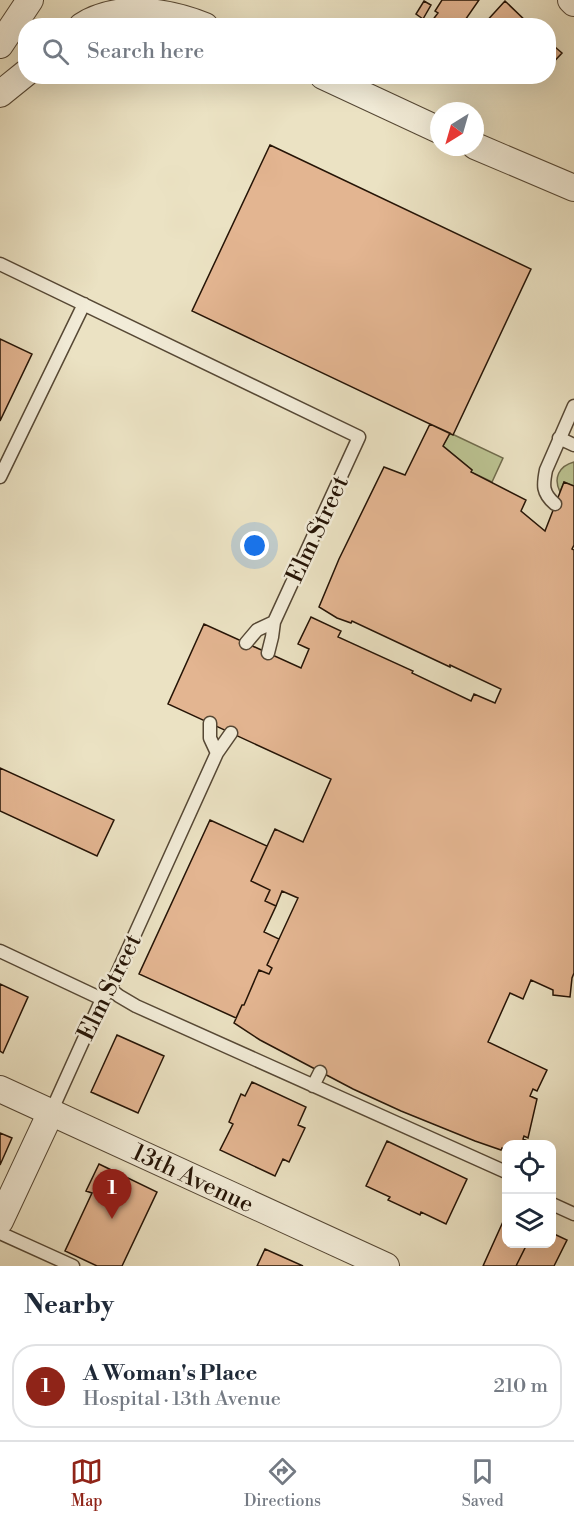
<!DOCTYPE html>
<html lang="en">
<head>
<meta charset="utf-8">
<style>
  :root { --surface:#fff; --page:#f2f2f3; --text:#1f2937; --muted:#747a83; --line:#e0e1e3; --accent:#8f2418 }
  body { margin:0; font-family:"Libre Bodoni",serif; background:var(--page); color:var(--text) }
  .controls { position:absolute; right:18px; bottom:18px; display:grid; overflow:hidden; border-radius:12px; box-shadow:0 6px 24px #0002 }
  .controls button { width:54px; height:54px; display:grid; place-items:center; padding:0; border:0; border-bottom:2px solid var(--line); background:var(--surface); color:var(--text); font:30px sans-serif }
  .compass { position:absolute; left:430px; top:102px; width:54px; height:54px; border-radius:50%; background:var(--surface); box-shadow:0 6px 24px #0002; rotate:217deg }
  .you { position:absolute; left:255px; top:546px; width:21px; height:21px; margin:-15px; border:4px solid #fff; border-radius:50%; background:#1a73e8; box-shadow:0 0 0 9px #1a73e833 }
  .badge { display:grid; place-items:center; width:39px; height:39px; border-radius:50%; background:var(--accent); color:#fff; font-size:20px; font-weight:700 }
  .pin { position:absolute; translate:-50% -50px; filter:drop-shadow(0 2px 3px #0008) }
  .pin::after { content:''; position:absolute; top:32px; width:21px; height:18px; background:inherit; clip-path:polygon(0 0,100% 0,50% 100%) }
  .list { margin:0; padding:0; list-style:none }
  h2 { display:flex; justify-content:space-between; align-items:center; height:78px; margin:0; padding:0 24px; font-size:26px }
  h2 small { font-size:20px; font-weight:400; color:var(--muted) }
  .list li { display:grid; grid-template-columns:39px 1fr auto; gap:18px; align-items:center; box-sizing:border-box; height:84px; margin:0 12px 12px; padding:0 12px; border:2px solid var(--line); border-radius:24px }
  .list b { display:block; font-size:22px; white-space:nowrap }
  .list p { margin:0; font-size:20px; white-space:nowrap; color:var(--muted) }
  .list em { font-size:20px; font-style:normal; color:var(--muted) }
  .icon { flex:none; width:33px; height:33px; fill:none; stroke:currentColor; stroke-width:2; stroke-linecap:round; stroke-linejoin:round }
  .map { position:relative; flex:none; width:574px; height:1266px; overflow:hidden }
  .search { position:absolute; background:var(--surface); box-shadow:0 6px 24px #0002; left:18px; right:18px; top:18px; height:66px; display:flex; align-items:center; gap:15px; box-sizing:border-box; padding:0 21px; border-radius:24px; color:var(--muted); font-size:22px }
  .sheet { height:174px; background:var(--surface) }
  nav { display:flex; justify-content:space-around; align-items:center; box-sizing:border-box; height:84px; border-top:2px solid var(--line); background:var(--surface); font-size:16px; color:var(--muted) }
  nav a { display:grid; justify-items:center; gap:3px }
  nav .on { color:var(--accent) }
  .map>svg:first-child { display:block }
</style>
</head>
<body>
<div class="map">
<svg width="574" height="1266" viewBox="0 0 574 1266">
  <rect width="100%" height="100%" fill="#ebe2c3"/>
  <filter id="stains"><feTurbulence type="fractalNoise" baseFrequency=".00333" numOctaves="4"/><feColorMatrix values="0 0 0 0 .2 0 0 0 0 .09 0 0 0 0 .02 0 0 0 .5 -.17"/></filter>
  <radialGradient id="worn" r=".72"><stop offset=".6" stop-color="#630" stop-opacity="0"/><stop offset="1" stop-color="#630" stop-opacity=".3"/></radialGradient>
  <!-- green -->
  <path fill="#bbc291" stroke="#706b4c" stroke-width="1.5" d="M450 433 503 458 492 482 471 472 472 470 443 446Z
    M574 462V486L564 482 560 492C553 478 559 466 574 462Z"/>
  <!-- building -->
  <path fill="#e3b591" stroke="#251406" stroke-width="1.5" d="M442 0H479L461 26H438L432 21 438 13 435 11Z
    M424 1 431 5 423 19 416 14Z
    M505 1 531 26H486L484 24Z
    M548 41 562 53 548 68Z
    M270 145 531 269 453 435 192 311Z
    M0 339 32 354 0 421Z
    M430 424 450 433 443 446 472 470 471 472 526 500 521 511 545 531 564 482 574 486V545L572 549 574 550V973L572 978 570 997 553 995V990L531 980 523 999 510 993 488 1042 547 1070 537 1091 533 1089 530 1096 537 1099 528 1138 524 1136 523 1139 534 1144H506V1150L502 1148 501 1150 475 1141 401 1111 353 1089 260 1040 234 1023 242 1005H244L259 970 269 974 272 968 267 965 298 898 282 891 276 906 265 901 270 890 251 881 275 829 303 842 331 779 168 704 204 624 301 668 309 649 298 644 311 617 341 631 338 637 413 671 412 673 471 701 474 694 495 703 501 689 450 665V667L352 621 351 623 337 618 319 607 339 559 384 467 405 475Z
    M0 768 114 820 97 856 0 811Z
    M210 820 267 846 251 881 270 890 265 901 276 906 264 932 279 939 267 965 272 968 269 974 259 970 244 1005H242L236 1018 139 974Z
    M0 984 28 997 3 1053 0 1051Z
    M117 1035 164 1056 138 1113 91 1092Z
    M252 1082 306 1107 298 1125 305 1128 289 1162 283 1159 275 1176 220 1150 233 1124 229 1122 241 1094 245 1096Z
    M0 1133 12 1138 0 1165Z
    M387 1141 467 1179 446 1224 421 1212 420 1215 388 1200 390 1197 366 1186Z
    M99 1164 157 1192 122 1266H97L65 1251 92 1193 86 1191Z
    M506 1215V1244H527L516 1266H483Z
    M552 1233 567 1240 554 1266H516L527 1244H552Z
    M265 1249 303 1266H257Z"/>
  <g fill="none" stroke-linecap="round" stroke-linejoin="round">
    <!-- service casing -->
    <g stroke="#564835" stroke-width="15">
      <path id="service" d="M0 264 359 437 274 622 272 637 268 653
        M559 438 574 445
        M0 477 84 304
        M555 504C542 493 543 485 546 470L574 406
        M246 643 257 630 274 622
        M210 723V738L217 753
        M0 951 102 999
        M110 989 119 996 136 1006 506 1172
        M313 1086 320 1072
        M51 1112 102 999 110 989 217 753 231 733
        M552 1204 574 1214
        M0 1233 73 1266"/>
    </g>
    <!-- minor casing -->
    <g stroke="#564835" stroke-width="28">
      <path id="minor" d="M571 0 574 3
        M82 26C117 3 168 11 205 26
        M0 45 30 0
        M323 76 439 130
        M0 94 26 73
        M475 146 574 188
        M0 1089 386 1266
        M0 1221 51 1112"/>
    </g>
    <!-- service -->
    <use href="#service" stroke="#f2ecd8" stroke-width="12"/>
    <!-- minor -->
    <use href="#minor" stroke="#f2ecd8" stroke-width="26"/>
  </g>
  <g text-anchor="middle" stroke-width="5" stroke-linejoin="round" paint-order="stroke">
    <!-- street labels -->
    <g font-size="24" fill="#251406" stroke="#f2ecd8">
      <text transform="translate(317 529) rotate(-65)" y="8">Elm Street</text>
      <text transform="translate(109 987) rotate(-64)" y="8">Elm Street</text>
      <text transform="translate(193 1178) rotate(25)" y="8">13th Avenue</text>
    </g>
  </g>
  <rect width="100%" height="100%" filter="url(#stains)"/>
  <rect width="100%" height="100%" fill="url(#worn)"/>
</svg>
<div class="controls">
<button><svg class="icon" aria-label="locate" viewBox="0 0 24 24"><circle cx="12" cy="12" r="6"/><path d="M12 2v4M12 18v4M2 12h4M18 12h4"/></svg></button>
<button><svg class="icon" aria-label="layers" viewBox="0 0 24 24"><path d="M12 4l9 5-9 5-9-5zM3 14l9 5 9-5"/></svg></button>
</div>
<svg class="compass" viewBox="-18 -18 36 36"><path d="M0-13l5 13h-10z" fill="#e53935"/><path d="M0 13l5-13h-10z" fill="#747a83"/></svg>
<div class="you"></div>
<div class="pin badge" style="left:112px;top:1219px">1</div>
<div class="search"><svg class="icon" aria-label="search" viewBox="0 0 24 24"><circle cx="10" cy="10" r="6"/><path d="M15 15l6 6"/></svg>Search here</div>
</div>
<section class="sheet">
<h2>Nearby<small></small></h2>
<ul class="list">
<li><span class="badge">1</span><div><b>A Woman's Place</b><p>Hospital · 13th Avenue</p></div><em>210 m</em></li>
</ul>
</section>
<nav>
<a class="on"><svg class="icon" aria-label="map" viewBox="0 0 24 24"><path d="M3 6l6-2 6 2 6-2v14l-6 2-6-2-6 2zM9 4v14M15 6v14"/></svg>Map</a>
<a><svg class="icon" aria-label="directions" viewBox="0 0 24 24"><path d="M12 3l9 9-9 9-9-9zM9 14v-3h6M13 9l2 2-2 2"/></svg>Directions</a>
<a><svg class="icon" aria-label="saved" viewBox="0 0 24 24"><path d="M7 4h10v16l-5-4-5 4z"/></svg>Saved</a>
</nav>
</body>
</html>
